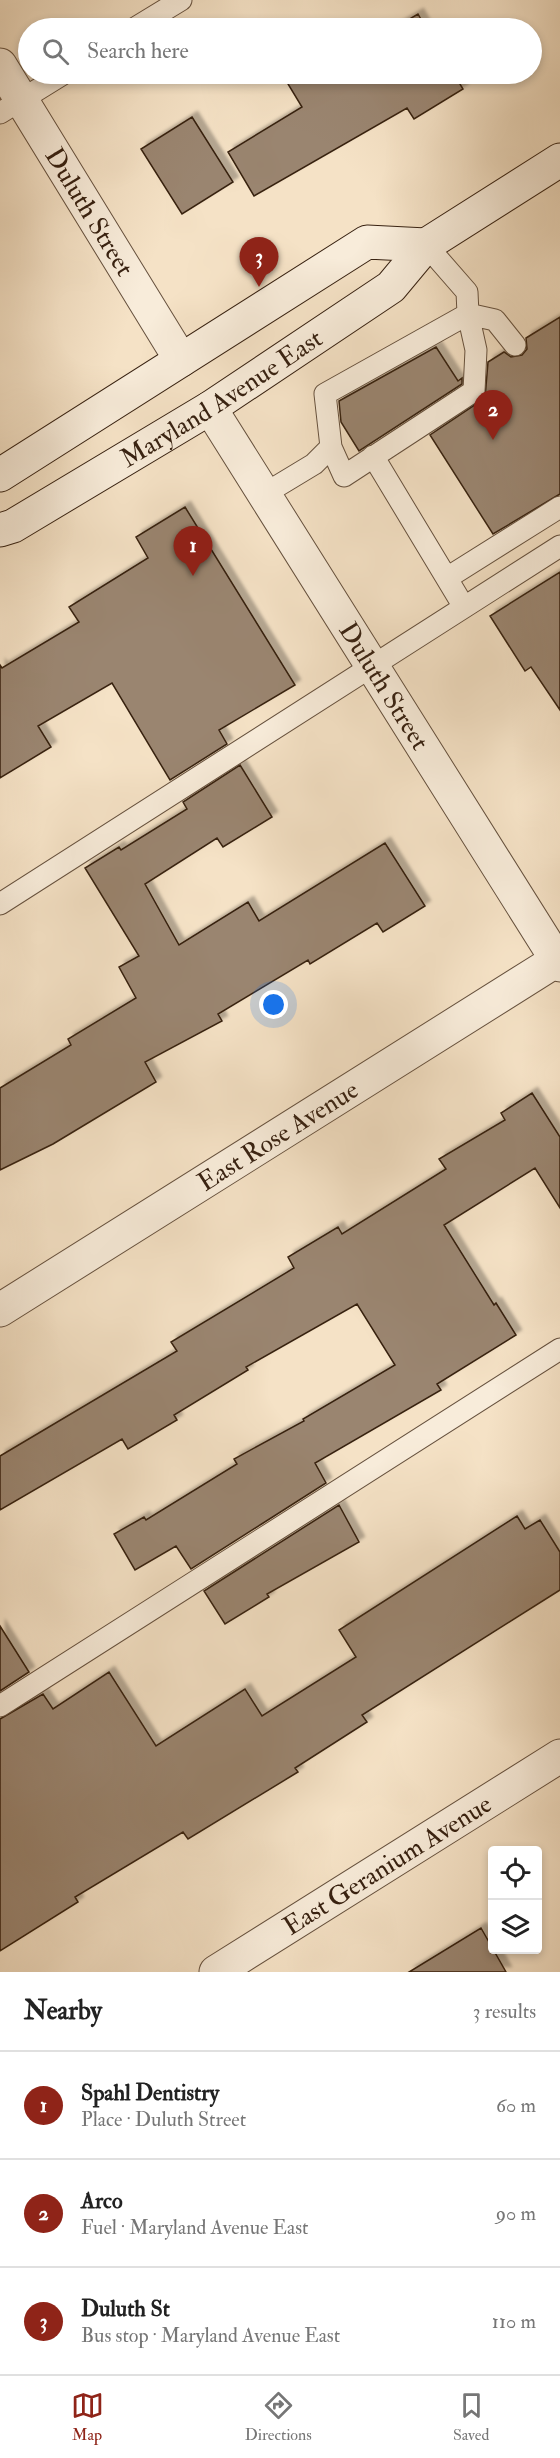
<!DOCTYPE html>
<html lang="en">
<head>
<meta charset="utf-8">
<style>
  :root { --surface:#fff; --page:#f6f6f6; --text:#222; --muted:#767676; --line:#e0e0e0; --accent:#8f2418 }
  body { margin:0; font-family:"IM FELL Double Pica",serif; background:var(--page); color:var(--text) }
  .controls { position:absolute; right:18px; bottom:18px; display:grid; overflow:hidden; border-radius:6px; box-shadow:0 3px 9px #0003 }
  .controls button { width:54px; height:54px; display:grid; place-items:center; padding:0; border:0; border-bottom:2px solid var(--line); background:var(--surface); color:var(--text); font:30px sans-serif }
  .you { position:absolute; left:274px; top:1005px; width:21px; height:21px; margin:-15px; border:4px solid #fff; border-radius:50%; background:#1a73e8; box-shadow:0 0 0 9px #1a73e833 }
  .badge { display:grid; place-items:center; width:39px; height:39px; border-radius:50%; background:var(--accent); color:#fff; font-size:20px; font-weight:700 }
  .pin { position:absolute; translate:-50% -50px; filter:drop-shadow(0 2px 3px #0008) }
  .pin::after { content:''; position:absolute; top:32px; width:21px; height:18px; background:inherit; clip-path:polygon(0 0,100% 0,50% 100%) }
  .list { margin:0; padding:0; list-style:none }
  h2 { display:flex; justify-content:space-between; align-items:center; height:78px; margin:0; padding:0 24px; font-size:26px }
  h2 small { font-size:20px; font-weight:400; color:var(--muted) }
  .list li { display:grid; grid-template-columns:39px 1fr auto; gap:18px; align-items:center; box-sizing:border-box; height:108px; padding:0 24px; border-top:2px solid var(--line) }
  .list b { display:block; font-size:22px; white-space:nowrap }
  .list p { margin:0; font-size:20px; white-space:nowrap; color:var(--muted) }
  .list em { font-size:20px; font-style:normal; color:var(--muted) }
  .icon { flex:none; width:33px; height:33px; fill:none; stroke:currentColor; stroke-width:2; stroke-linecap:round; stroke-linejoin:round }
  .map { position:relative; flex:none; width:560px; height:1972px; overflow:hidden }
  .search { position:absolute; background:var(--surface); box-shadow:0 3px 9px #0003; left:18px; right:18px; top:18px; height:66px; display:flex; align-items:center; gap:15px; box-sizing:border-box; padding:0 21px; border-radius:33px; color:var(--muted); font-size:22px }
  .sheet { height:402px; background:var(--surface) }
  nav { display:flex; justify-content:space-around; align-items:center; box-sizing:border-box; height:84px; border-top:2px solid var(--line); background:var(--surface); font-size:16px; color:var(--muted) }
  nav a { display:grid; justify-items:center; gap:3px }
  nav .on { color:var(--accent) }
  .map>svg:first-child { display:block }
</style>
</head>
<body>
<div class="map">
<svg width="560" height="1972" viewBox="0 0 560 1972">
  <defs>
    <filter id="shadow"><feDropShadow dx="5.5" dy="-5.5" stdDeviation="1.5" flood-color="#0004"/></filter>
  </defs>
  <rect width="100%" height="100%" fill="#f5e2c6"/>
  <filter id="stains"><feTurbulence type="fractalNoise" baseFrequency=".00333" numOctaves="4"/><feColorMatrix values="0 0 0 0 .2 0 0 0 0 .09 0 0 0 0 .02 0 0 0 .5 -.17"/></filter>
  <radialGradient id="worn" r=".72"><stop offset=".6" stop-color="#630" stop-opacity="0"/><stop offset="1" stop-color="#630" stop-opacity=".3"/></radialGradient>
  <!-- building -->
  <path fill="#9a856f" stroke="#372111" stroke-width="1.5" filter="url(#shadow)" d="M418 14 426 28H394Z
    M282 74H454L463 89 414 119 407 108 254 196 228 152 302 107Z
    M192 117 233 182 182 214 141 149Z
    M560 317V494L493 534 430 435 485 398 488 362 504 352 511 357 522 355 527 349 526 338Z
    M436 347 458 381 462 378V384L359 451 341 422 339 401Z
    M185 507 295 685 219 730 227 744 170 780 112 683 38 726 51 747 0 778V665L2 668 79 622 69 607 148 558 136 537Z
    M560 572V710L531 667 525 671 490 616Z
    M240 765 272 817 223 847 217 838 145 884 179 945 248 902 259 921 385 843 425 906 383 932 377 923 310 964 308 960 218 1014 222 1021 145 1062 156 1082 53 1144 0 1170V1088L71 1045 68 1039 136 998 119 967 139 956 85 868 119 847 121 850 187 809 183 802Z
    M532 1093 560 1137V1208L535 1168 444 1225 494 1305 496 1303 516 1335 437 1384 441 1390 315 1463 326 1483 191 1569 176 1546 135 1570 114 1534 144 1517 146 1520 237 1464 234 1459 304 1421 303 1419 395 1365 357 1304 246 1367 248 1370 174 1415 177 1420 128 1449 122 1439 0 1510V1456L177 1351 171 1342 294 1268 288 1257 338 1227 342 1234 446 1169 439 1159 505 1120 501 1113Z
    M339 1505 359 1542 267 1594 269 1597 225 1624 204 1591Z
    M517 1516 525 1529 540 1520 560 1552V1590L362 1715 367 1722 295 1768 298 1772 188 1839 183 1832 75 1897 78 1902 0 1951V1719L43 1694 53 1709 109 1672 156 1746 245 1689 262 1716 356 1657 339 1630Z
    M0 1626 29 1672 0 1691Z
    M481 1928 506 1972H409Z"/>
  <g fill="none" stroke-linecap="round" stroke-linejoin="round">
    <!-- service casing -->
    <g stroke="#66513e" stroke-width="23">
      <path id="service" d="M135 28 181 0
        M0 113 63 74
        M331 447 325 394 468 314 495 320 515 345
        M373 456 464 607
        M266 493 314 464 331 447 344 476 474 391 476 350 468 314 467 292 426 245
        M447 578 560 507
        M0 904 560 546
        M0 1706 560 1349"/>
    </g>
    <!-- minor casing -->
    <g stroke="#66513e" stroke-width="35">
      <g id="minor">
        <path id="s1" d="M0 65 181 360"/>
        <path id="s2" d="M210 408 560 965"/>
        <path id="s3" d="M0 1310 557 960"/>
        <path id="s4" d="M216 1972 560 1756"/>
      </g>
    </g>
    <!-- secondary casing -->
    <g stroke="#372111" stroke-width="35">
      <g id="secondary">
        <path d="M0 475 367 242 426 245"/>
        <path id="s5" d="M0 530 13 526 210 408 391 287 426 245 560 160"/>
      </g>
    </g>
    <!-- service -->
    <use href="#service" stroke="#f8ecda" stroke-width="21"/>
    <!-- minor -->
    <use href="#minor" stroke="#f8ecda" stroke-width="33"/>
    <!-- secondary -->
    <use href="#secondary" stroke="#f8ecda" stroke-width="33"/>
  </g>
  <g text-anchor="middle" stroke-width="6" stroke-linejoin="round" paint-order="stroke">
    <!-- street labels -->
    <g font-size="26" fill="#372111" stroke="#f8ecda">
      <text dy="9" stroke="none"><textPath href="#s1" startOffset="172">Duluth Street</textPath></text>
      <text dy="9" stroke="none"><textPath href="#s5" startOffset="258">Maryland Avenue East</textPath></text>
      <text dy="9" stroke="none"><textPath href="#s2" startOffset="328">Duluth Street</textPath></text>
      <text dy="9" stroke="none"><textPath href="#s3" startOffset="328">East Rose Avenue</textPath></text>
      <text dy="9" stroke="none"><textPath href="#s4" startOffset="202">East Geranium Avenue</textPath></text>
    </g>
  </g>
  <rect width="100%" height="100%" filter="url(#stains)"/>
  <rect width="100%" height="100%" fill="url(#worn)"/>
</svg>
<div class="controls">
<button><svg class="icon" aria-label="locate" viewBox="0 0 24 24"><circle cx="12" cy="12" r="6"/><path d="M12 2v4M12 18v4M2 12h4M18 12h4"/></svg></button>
<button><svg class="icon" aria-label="layers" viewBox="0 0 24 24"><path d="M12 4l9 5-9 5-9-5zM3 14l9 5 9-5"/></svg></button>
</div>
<div class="you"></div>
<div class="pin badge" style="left:193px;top:576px">1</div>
<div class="pin badge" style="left:493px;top:440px">2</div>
<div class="pin badge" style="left:259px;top:287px">3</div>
<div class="search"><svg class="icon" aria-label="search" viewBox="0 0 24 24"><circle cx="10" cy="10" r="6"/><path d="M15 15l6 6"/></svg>Search here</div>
</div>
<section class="sheet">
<h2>Nearby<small>3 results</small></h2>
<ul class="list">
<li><span class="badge">1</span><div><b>Spahl Dentistry</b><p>Place · Duluth Street</p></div><em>60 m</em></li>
<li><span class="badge">2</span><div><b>Arco</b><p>Fuel · Maryland Avenue East</p></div><em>90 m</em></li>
<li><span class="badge">3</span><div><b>Duluth St</b><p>Bus stop · Maryland Avenue East</p></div><em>110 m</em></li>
</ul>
</section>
<nav>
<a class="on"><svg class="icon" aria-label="map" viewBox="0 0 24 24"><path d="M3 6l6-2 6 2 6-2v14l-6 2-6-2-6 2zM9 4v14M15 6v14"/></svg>Map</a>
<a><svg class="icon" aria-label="directions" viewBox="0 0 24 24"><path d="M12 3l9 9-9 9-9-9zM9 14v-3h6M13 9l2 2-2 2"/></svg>Directions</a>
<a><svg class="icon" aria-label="saved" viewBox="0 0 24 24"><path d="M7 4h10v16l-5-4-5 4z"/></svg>Saved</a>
</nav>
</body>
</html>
